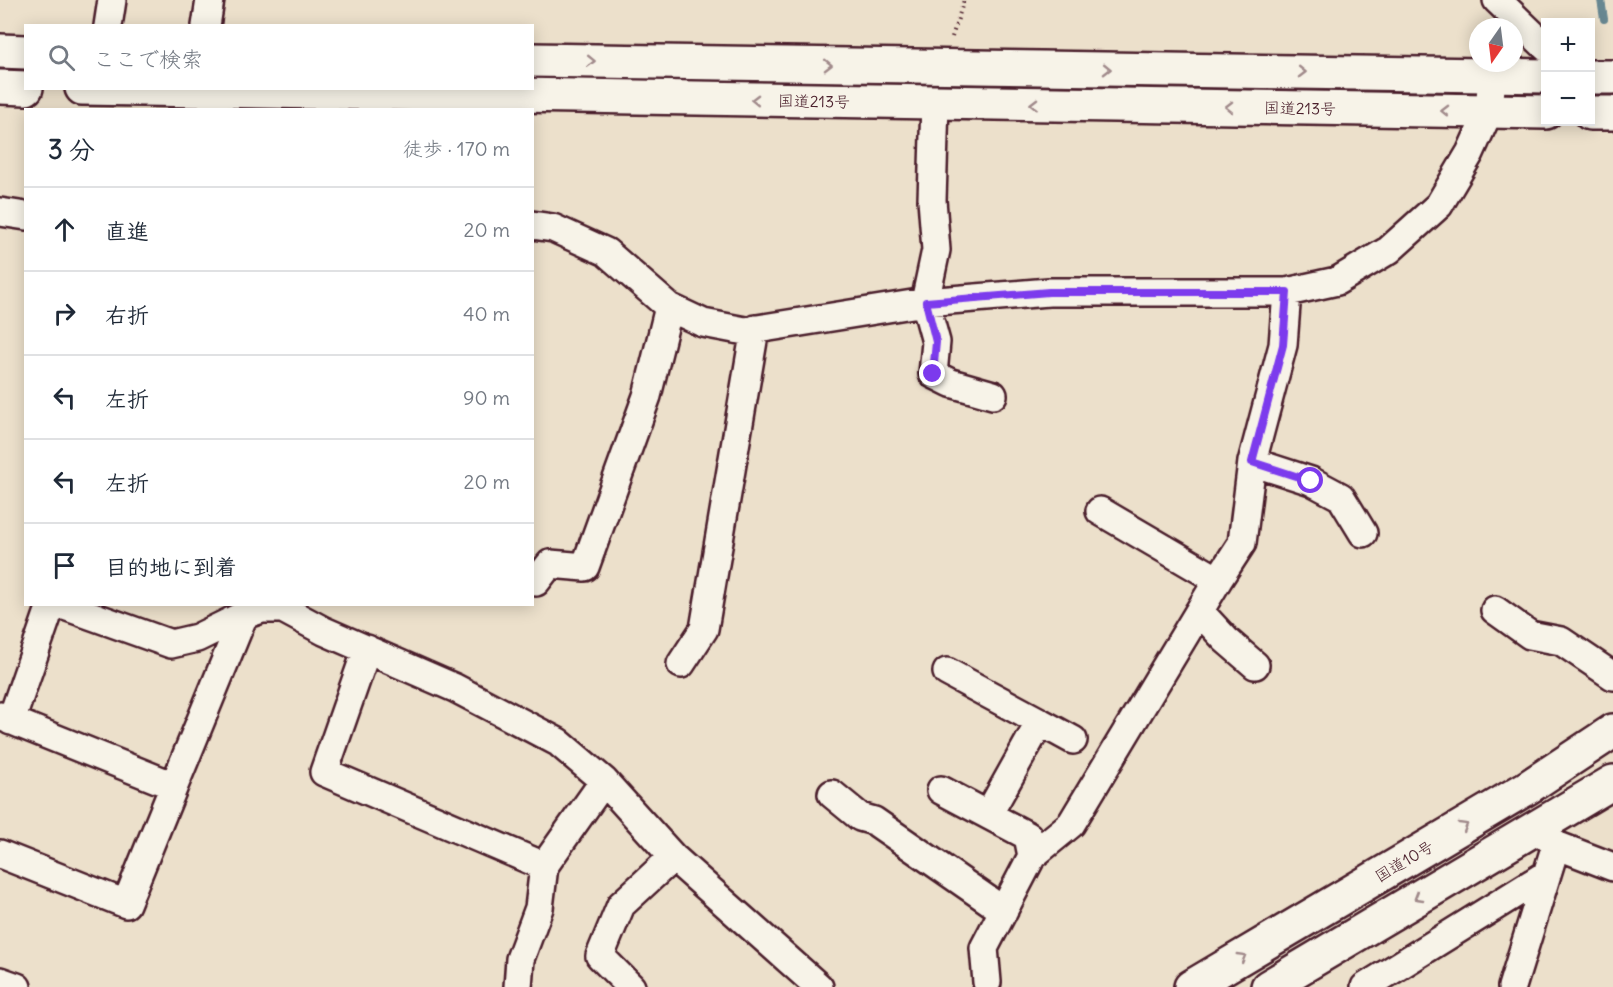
<!DOCTYPE html>
<html lang="ja">
<head>
<meta charset="utf-8">
<style>
  :root { --surface:#fff; --page:#f2f2f3; --text:#1f2937; --muted:#747a83; --line:#e0e1e3 }
  body { margin:0; font-family:Delius,"Klee One",sans-serif; background:var(--page); color:var(--text) }
  .controls { position:absolute; right:18px; top:18px; display:grid; overflow:hidden; border-radius:0px; box-shadow:0 3px 15px #0003 }
  .controls button { width:54px; height:54px; display:grid; place-items:center; padding:0; border:0; border-bottom:2px solid var(--line); background:var(--surface); color:var(--text); font:30px sans-serif }
  .compass { position:absolute; left:1469px; top:18px; width:54px; height:54px; border-radius:50%; background:var(--surface); box-shadow:0 3px 15px #0003; rotate:194deg }
  .stop { position:absolute; width:18px; height:18px; margin:-14px; border:4px solid #7c3aed; border-radius:50%; background:#fff }
  .stop.end { background:#7c3aed; border-color:#fff; box-shadow:0 2px 6px #0008 }
  .list { margin:0; padding:0; list-style:none }
  h2 { display:flex; justify-content:space-between; align-items:center; height:78px; margin:0; padding:0 24px; font-size:26px }
  h2 small { font-size:20px; font-weight:400; color:var(--muted) }
  .list li { display:grid; grid-template-columns:39px 1fr auto; gap:18px; align-items:center; box-sizing:border-box; height:84px; padding:0 24px; border-top:2px solid var(--line) }
  .list b { display:block; font-size:22px; white-space:nowrap }
  .list em { font-size:20px; font-style:normal; color:var(--muted) }
  .icon { flex:none; width:33px; height:33px; fill:none; stroke:currentColor; stroke-width:2; stroke-linecap:round; stroke-linejoin:round }
  .map { position:relative; flex:none; width:1613px; height:987px; overflow:hidden }
  .search { position:absolute; background:var(--surface); box-shadow:0 3px 15px #0003; left:24px; top:24px; width:510px; height:66px; display:flex; align-items:center; gap:15px; box-sizing:border-box; padding:0 21px; border-radius:0px; color:var(--muted); font-size:22px }
  .panel { position:absolute; background:var(--surface); box-shadow:0 3px 15px #0003; left:24px; top:108px; width:510px; height:498px; border-radius:0px }
  .map>svg:first-child { display:block }
</style>
</head>
<body>
<div class="map">
<svg width="1613" height="987" viewBox="0 0 1613 987">
  <rect width="100%" height="100%" fill="#ece0cb"/>
  <filter id="ink" filterUnits="userSpaceOnUse"><feTurbulence type="fractalNoise" baseFrequency=".0167" numOctaves="2"/><feDisplacementMap in="SourceGraphic" scale="12" xChannelSelector="R" yChannelSelector="G"/><feConvolveMatrix kernelMatrix="1 2 1 2 8 2 1 2 1" color-interpolation-filters="sRGB"/></filter>
  <g filter="url(#ink)">
    <g fill="none" stroke-linecap="round" stroke-linejoin="round">
      <!-- stream -->
      <path stroke="#688791" stroke-width="8" d="M1601 0 1604 19"/>
      <!-- street casing -->
      <g stroke="#4a1f2b" stroke-width="32">
        <path id="street" d="M1497 0 1546 47
          M108 26 112 0
          M206 26 210 0
          M935 103 932 200 936 250 925 302 936 342 933 374 951 383 993 395
          M0 212 26 216
          M532 225 553 228 606 252 669 307 703 323 745 331 925 302 1049 292H1287L1337 281 1389 250 1439 205 1470 153 1489 111 1492 75
          M1252 462 1311 481 1341 497 1363 533
          M532 580 536 582 550 564 585 567 647 396 669 307
          M1218 580 1242 543 1252 462 1283 345 1287 292
          M59 604 171 644 197 638 244 615
          M1495 610 1530 635 1561 641 1613 676
          M1200 612 1226 640 1255 665
          M367 649 324 772 544 866 604 781
          M681 664 704 629 755 329
          M947 672 1040 722 988 815
          M0 716 174 786 244 615 262 609H283L324 631 455 688 558 742 604 781 673 857 819 987
          M11 721 48 614 58 604
          M1040 722 1073 740
          M941 790 1028 836 1032 856
          M832 794 860 817 874 821 1004 911
          M1544 834 1556 845 1613 867
          M0 854 126 904 174 786
          M0 981 17 987
          M987 982 984 948 1032 856 1071 824 1218 580 1100 511
          M518 987 520 959 539 908 544 866
          M631 987 600 956 621 905 673 857
          M1365 987 1547 874
          M1512 987 1556 845"/>
      </g>
      <!-- highway casing -->
      <g stroke="#4a1f2b" stroke-width="38">
        <path id="highway" d="M0 51 26 52
          M532 60 1546 76
          M1590 77H1613
          M0 87 26 88
          M82 88 1546 112
          M1590 113H1613
          M1191 987 1527 788 1613 731
          M1268 987 1613 782"/>
      </g>
      <!-- path -->
      <path stroke="#4a1f2b" stroke-width="4" stroke-dasharray="1.5 4.5" stroke-linecap="butt" d="M952 37 964 0"/>
      <!-- street -->
      <use href="#street" stroke="#f7f3e8" stroke-width="27"/>
      <!-- highway -->
      <use href="#highway" stroke="#f7f3e8" stroke-width="33"/>
    </g>
    <!-- one-way arrows -->
    <defs><path id="oneway-chevron" d="M-2-3.5L2.5 0L-2 3.5" fill="none" stroke-width="1.6" stroke-linecap="round" stroke-linejoin="round" transform="scale(1.5)"/></defs>
    <g stroke="#a0898a">
      <use href="#oneway-chevron" transform="translate(591 61) rotate(1)"/>
      <use href="#oneway-chevron" transform="translate(828 65) rotate(1)"/>
      <use href="#oneway-chevron" transform="translate(1107 69) rotate(1)"/>
      <use href="#oneway-chevron" transform="translate(1302 72) rotate(1)"/>
      <use href="#oneway-chevron" transform="translate(755 100) rotate(-179)"/>
      <use href="#oneway-chevron" transform="translate(1034 104) rotate(-179)"/>
      <use href="#oneway-chevron" transform="translate(1229 107) rotate(-179)"/>
      <use href="#oneway-chevron" transform="translate(1445 111) rotate(-179)"/>
      <use href="#oneway-chevron" transform="translate(1464 826) rotate(-31)"/>
      <use href="#oneway-chevron" transform="translate(1418 897) rotate(149)"/>
      <use href="#oneway-chevron" transform="translate(1242 957) rotate(-31)"/>
    </g>
  </g>
  <g fill="none" stroke-linecap="round" stroke-linejoin="round" filter="url(#ink)">
    <!-- route -->
    <path stroke="#7c3aed" stroke-width="8" d="M933 374 936 342 926 302 1049 292H1287L1283 345 1252 462 1311 481"/>
  </g>
  <g text-anchor="middle" stroke-width="5" stroke-linejoin="round" paint-order="stroke">
    <!-- street labels -->
    <g font-size="16" fill="#4a1f2b" stroke="#f7f3e8">
      <text transform="translate(814 101) rotate(1)" y="6">国道213号</text>
      <text transform="translate(1300 108) rotate(1)" y="6">国道213号</text>
      <text transform="translate(1404 861) rotate(-31)" y="6">国道10号</text>
    </g>
  </g>
</svg>
<div class="controls">
<button>+</button>
<button>−</button>
</div>
<svg class="compass" viewBox="-18 -18 36 36"><path d="M0-13l5 13h-10z" fill="#e53935"/><path d="M0 13l5-13h-10z" fill="#747a83"/></svg>
<div class="stop" style="left:1311px;top:481px"></div>
<div class="stop end" style="left:933px;top:374px"></div>
<div class="search"><svg class="icon" aria-label="search" viewBox="0 0 24 24"><circle cx="10" cy="10" r="6"/><path d="M15 15l6 6"/></svg>ここで検索</div>
<section class="panel">
<h2>3 分<small>徒歩 · 170 m</small></h2>
<ul class="list">
<li><svg class="icon" aria-label="ahead" viewBox="0 0 24 24"><path d="M12 20V5M6 11l6-6 6 6"/></svg><div><b>直進</b></div><em>20 m</em></li>
<li><svg class="icon" aria-label="right" viewBox="0 0 24 24"><path d="M7 20v-9h11M14 6l5 5-5 5"/></svg><div><b>右折</b></div><em>40 m</em></li>
<li><svg class="icon" aria-label="left" viewBox="0 0 24 24"><path d="M17 20v-9H6M10 6l-5 5 5 5"/></svg><div><b>左折</b></div><em>90 m</em></li>
<li><svg class="icon" aria-label="left" viewBox="0 0 24 24"><path d="M17 20v-9H6M10 6l-5 5 5 5"/></svg><div><b>左折</b></div><em>20 m</em></li>
<li><svg class="icon" aria-label="arrive" viewBox="0 0 24 24"><path d="M6 21V4h12l-3 4 3 4H6"/></svg><div><b>目的地に到着</b></div></li>
</ul>
</section>
</div>
</body>
</html>
